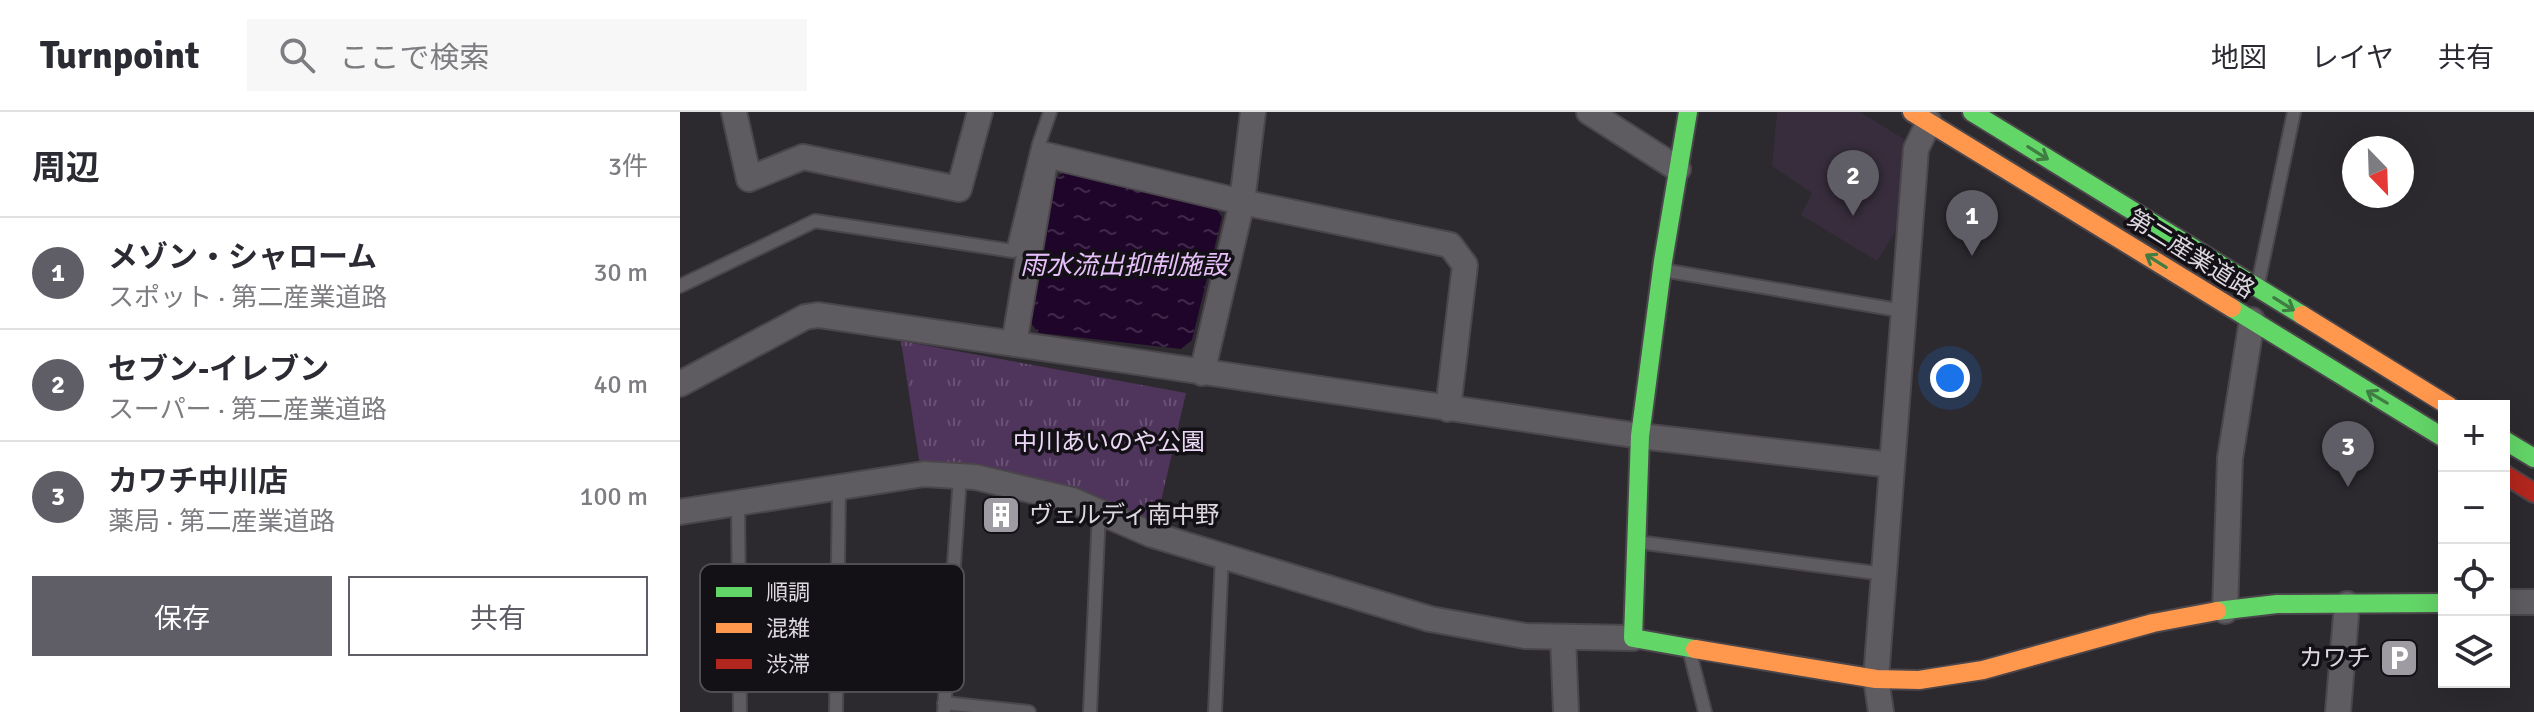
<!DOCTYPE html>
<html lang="ja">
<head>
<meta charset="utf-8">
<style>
  :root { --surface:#fff; --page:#f7f7f7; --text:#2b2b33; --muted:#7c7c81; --line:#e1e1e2; --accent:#5f5d65 }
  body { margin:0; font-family:Signika,"Noto Sans JP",sans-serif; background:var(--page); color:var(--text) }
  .controls { position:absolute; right:24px; bottom:24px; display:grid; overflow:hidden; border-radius:0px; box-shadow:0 8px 32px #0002 }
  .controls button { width:72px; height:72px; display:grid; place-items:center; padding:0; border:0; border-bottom:2px solid var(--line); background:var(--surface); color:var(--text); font:40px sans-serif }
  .compass { position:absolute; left:1662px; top:24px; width:72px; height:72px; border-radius:50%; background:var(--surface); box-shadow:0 8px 32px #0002; rotate:157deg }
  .you { position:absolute; left:1270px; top:266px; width:28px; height:28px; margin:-20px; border:6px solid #fff; border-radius:50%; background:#1a73e8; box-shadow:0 0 0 12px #1a73e833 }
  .badge { display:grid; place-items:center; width:52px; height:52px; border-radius:50%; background:var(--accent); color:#fff; font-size:26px; font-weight:700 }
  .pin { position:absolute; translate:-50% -66px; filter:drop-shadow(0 2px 4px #0008) }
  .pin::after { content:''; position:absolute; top:42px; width:28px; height:24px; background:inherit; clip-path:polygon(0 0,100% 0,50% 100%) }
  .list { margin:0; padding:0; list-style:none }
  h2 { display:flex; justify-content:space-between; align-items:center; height:104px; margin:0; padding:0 32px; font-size:34px }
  h2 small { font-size:26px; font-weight:400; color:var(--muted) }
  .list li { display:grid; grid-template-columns:52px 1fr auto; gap:24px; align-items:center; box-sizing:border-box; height:112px; padding:0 32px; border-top:2px solid var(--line) }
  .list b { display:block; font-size:30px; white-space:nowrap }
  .list p { margin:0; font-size:26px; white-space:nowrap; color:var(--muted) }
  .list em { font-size:26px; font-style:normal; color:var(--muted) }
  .actions { display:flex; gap:16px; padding:24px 32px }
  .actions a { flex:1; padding:18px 0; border:2px solid var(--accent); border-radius:0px; text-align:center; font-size:28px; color:var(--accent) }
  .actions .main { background:var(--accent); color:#fff }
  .icon { flex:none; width:44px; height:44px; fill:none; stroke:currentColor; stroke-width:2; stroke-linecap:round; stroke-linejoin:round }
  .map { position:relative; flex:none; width:1854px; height:600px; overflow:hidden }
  header { display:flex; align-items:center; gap:48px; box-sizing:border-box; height:112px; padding:0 40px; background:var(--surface); border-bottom:2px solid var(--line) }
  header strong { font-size:38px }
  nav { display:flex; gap:44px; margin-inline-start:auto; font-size:28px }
  .search { width:560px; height:72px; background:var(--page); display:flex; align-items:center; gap:20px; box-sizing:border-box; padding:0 28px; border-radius:0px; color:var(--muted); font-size:30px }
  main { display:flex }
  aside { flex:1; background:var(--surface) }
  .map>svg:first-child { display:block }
</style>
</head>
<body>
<header>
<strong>Turnpoint</strong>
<div class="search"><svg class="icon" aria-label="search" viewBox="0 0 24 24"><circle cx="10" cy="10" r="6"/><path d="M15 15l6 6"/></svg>ここで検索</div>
<nav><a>地図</a><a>レイヤ</a><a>共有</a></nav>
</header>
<main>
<aside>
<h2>周辺<small>3件</small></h2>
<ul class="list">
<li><span class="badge">1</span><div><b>メゾン・シャローム</b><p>スポット · 第二産業道路</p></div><em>30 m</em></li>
<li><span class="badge">2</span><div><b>セブン-イレブン</b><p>スーパー · 第二産業道路</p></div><em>40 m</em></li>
<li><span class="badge">3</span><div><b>カワチ中川店</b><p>薬局 · 第二産業道路</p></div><em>100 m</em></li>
</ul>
<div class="actions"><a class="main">保存</a><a>共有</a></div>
</aside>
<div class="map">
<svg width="1854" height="600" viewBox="0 0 1854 600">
  <defs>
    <pattern id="park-tufts" width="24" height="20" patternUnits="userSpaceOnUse" patternTransform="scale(2)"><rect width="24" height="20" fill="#4f345c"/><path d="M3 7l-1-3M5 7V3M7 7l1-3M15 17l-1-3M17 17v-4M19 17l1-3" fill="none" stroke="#685173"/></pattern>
    <pattern id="water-ripples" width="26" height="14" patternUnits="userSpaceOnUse" patternTransform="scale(2)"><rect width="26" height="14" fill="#1f052a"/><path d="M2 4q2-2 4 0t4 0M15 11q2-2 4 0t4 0" fill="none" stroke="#3f2949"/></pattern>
  </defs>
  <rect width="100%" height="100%" fill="#2d2a2f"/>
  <!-- built -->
  <path fill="#372d3c" d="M1097 0H1180L1232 32 1223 108 1197 149 1121 103 1132 81 1092 54Z"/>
  <!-- park -->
  <path fill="url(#park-tufts)" d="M221 229 506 281 475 415 351 365 240 354Z"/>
  <!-- water -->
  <path fill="url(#water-ripples)" d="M386 59 533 93 542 105 512 228 501 237 359 221 349 209 372 68Z"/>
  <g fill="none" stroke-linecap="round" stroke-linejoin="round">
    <!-- lane casing -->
    <g stroke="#4a464b" stroke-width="16">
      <path id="lane" d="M982 158 1224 199
        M1578 172 1614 0
        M0 174 135 109 333 139 359 32 370 0
        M58 392 60 600
        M957 430 1204 462
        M1009 537 1025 600
        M264 591 349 600
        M156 600 159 374
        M264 600 280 364
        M410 600 419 400
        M535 600 542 443"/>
    </g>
    <!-- street casing -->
    <g stroke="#4a464b" stroke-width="28">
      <path id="street" d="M54 0 69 67 123 45 279 77 300 0
        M909 0 998 57
        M334 232 366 43 562 90 770 133 785 153 768 297
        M522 261 562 90 573 0
        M0 272 125 205 138 203 960 324 1212 353
        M0 400 244 362 295 365 392 388 470 422 750 507 845 524 953 526
        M1824 490H1854
        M1545 499 1550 346 1572 208
        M883 525 886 600
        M1201 600 1196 567 1236 37 1249 10
        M1658 600 1667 492"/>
    </g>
    <!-- fast casing -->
    <g stroke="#4a464b" stroke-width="22">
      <path id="fast" d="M1008 0 983 149 960 324 953 526 1015 537
        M1292 0 1622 203
        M1552 196 1764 326
        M1824 328 1854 346
        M1537 499 1597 492 1764 491"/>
    </g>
    <!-- slow casing -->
    <g stroke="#4a464b" stroke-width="22">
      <path id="slow" d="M1232 0 1552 196
        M1622 203 1769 294
        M1015 537 1196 567 1239 568 1303 558 1473 511 1537 499"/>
    </g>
    <!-- jam casing -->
    <g stroke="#4a464b" stroke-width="22">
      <path id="jam" d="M1824 362 1854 381"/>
    </g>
    <!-- lane -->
    <use href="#lane" stroke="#5f5c61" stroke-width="12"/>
    <!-- street -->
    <use href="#street" stroke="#5f5c61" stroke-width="24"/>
    <!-- fast -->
    <use href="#fast" stroke="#63d668" stroke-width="18"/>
    <!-- slow -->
    <use href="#slow" stroke="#ff974d" stroke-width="18"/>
    <!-- jam -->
    <use href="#jam" stroke="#b3261e" stroke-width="18"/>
  </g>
  <!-- one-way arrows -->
  <defs><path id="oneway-shaft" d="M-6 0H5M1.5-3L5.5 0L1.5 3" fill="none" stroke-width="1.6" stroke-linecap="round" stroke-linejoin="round" transform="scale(2)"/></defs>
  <g stroke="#3f7d43">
    <use href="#oneway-shaft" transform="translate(1358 41) rotate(32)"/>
    <use href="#oneway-shaft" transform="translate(1476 149) rotate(-148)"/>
    <use href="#oneway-shaft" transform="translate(1604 192) rotate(32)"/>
    <use href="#oneway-shaft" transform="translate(1697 285) rotate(-149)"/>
  </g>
  <!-- icons -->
  <defs>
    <g id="building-square" transform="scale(2)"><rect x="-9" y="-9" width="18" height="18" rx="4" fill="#9f9ba2" stroke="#141116"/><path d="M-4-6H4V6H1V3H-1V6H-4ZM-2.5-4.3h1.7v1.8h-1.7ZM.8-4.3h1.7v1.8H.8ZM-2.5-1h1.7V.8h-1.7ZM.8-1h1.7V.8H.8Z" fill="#fff"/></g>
    <g id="parking-square" transform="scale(2)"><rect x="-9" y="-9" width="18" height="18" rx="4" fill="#9f9ba2" stroke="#141116"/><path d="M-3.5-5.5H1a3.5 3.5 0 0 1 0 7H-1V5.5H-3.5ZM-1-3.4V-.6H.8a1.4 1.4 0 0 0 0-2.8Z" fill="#fff"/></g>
  </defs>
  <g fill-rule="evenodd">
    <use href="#building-square" x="321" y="403"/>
    <use href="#parking-square" x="1719" y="546"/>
  </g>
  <g text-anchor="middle" stroke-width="7" stroke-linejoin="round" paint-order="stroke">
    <!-- street labels -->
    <g font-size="24" fill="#ddd8e0" stroke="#141116">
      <text transform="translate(1511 142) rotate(32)" y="8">第二産業道路</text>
    </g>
    <!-- park labels -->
    <g font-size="24" fill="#ebd8f6" stroke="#141116">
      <text x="429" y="338">中川あいのや公園</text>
    </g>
    <!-- poi labels -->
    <g font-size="24" fill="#ddd8e0" stroke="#141116" text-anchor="start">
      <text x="349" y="411">ヴェルディ南中野</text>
      <text x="1691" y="554" text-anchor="end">カワチ</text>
    </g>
    <!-- water labels -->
    <g font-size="26" font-style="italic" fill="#e8c1fc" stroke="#141116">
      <text x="444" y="162">雨水流出抑制施設</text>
    </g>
  </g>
  <!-- legend -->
  <rect x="20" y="452" width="264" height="128" rx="12" fill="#141116" stroke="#504d53" stroke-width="2"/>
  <rect x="36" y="475" width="36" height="10" fill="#63d668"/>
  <rect x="36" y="511" width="36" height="10" fill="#ff974d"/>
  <rect x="36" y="547" width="36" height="10" fill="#b3261e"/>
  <g font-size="22" fill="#ddd8e0">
    <text x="86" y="488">順調</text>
    <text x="86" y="524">混雑</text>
    <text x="86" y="560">渋滞</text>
  </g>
</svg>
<div class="controls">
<button>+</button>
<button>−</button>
<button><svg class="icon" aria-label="locate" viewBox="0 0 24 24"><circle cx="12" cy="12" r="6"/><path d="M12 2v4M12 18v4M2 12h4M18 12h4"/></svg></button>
<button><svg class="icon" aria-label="layers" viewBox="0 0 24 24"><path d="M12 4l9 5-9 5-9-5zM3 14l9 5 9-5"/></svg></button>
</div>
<svg class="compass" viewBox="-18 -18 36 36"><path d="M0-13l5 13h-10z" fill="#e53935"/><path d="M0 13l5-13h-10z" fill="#7c7c81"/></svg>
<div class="you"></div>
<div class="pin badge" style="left:1292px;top:144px">1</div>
<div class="pin badge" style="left:1173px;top:104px">2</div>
<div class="pin badge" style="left:1668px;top:375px">3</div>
</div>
</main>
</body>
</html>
